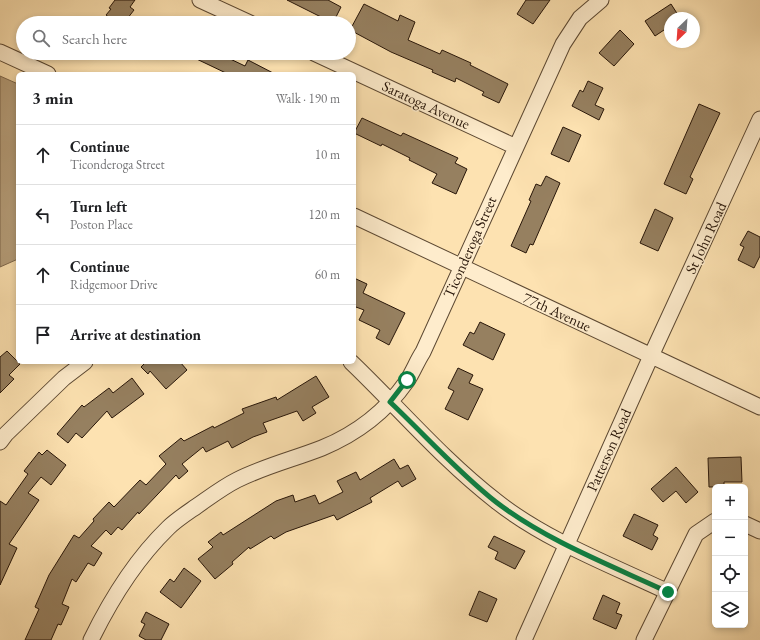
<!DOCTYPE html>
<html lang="en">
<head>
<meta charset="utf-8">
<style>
  :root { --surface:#fff; --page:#f6f6f6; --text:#202124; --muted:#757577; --line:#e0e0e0 }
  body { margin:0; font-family:"EB Garamond",serif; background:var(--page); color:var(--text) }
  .controls { position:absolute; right:12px; bottom:12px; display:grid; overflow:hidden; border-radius:6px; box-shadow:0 2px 6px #0003 }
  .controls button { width:36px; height:36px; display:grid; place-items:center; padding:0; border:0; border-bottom:1px solid var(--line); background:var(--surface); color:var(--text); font:20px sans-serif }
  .compass { position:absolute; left:664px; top:12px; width:36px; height:36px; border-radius:50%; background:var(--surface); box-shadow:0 2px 6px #0003; rotate:205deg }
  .stop { position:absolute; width:12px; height:12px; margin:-9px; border:3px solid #0b8043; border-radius:50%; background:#fff }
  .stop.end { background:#0b8043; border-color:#fff; box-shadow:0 1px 4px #0008 }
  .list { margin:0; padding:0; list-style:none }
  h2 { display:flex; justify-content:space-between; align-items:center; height:52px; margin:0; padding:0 16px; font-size:17px }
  h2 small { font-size:13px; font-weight:400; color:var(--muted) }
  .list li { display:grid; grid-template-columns:26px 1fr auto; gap:12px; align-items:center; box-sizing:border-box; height:60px; padding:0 16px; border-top:1px solid var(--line) }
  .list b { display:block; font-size:15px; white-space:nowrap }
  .list p { margin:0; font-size:13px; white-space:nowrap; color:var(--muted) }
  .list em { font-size:13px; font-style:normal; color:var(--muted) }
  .icon { flex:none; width:22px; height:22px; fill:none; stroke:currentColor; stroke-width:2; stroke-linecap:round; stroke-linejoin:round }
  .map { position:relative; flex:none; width:760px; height:640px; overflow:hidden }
  .search { position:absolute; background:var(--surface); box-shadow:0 2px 6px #0003; left:16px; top:16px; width:340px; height:44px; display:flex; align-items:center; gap:10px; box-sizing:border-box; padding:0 14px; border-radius:22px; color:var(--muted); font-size:15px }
  .panel { position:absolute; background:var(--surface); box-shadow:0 2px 6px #0003; left:16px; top:72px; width:340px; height:292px; border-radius:6px }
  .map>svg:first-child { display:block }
</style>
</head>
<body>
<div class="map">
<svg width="760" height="640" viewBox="0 0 760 640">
  <rect width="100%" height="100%" fill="#fde2b1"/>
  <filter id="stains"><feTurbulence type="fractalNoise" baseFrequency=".005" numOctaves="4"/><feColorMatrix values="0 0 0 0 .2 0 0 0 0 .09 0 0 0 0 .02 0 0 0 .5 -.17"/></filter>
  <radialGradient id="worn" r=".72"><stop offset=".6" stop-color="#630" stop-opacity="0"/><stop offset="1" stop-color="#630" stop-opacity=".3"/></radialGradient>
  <!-- water -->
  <path fill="#b49c78" stroke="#7c664b" d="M0 76 18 84V259L0 267Z"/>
  <!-- building -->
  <path fill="#968060" stroke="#271508" d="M115 0H135L130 7 134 10 124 23H108L111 19 106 15 111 9 109 8Z
    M287 0H328L341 7 333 23Z
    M526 0H550L533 24 517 14Z
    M364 4 398 21 400 15 415 22 408 40 440 54 442 50 471 63 470 65 508 84 499 103 482 95 484 92 456 78 455 82 432 72 433 70 391 52 350 30Z
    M671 4 680 18H670V26L655 36 645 21Z
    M620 30 634 44 614 66 599 53Z
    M184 53H227L226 57 245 66 248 60 275 74H228Z
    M588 81 603 88 595 105 604 109 599 120 572 106 580 90 583 92Z
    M699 104 720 113 690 177 693 179 686 194 664 184Z
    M362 118 401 136 403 133 458 158 455 163 467 169 456 194 432 183 437 174 409 160 410 158 382 144 381 146 354 133Z
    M563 127 581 135 569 162 551 154Z
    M546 176 560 183 533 245 530 244 526 253 511 246 531 201 529 200 536 184 541 186Z
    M655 209 673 218 658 251 640 243Z
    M748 231 760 237V256L754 268 738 260 744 247 740 245Z
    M354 278 367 284 363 293 405 313 389 345 376 338 380 330 359 320 364 310 356 307 354 311Z
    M480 322 505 334 493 360 463 345 470 332 474 334Z
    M7 351 20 364 9 375 14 379 0 393V357Z
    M142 362H180L187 370 166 389 150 371 148 374 141 367 144 364Z
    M458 368 473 375 469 383 483 389 468 420 445 409 454 391 448 388Z
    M316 376 329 397 312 407 316 413 303 421 297 411 263 423 267 432 253 437 232 448 228 441 206 452 203 447 182 464 188 471 179 479 176 475 139 514 138 512 122 530 118 527 111 535 106 530 91 546 102 553 94 566 88 563 76 582 72 579 62 604 69 607 61 625 58 624 51 640H25L39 609 35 607 49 575 74 535 79 538 94 521 93 519 109 502 114 507 140 480 146 485 166 464 159 456 181 438 184 441 213 426 214 428 244 413 242 409 276 397 277 400Z
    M132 378 144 394 112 418 107 411 82 438 76 433 68 443 57 434 82 405 84 407 109 388 113 393Z
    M47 450 66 465 51 485 41 477 28 493 39 500 9 544 17 548 0 585V501L6 505 28 474 24 471 39 452 42 455Z
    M741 457 742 482H724V487H709L708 458Z
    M394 459 400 469 408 465 416 479 402 487 398 481 370 498 372 502 337 520 334 515 286 532 274 539 271 536 250 549 249 547 232 562 233 564 215 579 198 559 213 547 208 542 221 532 223 535 276 501 293 495 295 502 315 495 319 504 343 492 337 481 356 472 360 480Z
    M676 467 698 492 686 503 676 491 663 502 651 489Z
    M634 514 658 525 653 535 658 538 652 550 623 536Z
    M494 536 525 551 515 569 495 559 498 552 488 547Z
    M184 568 201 581 181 608 160 592 170 579 174 582Z
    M479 591 497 599 487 622 469 615Z
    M603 595 620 603 616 613 622 615 616 629 593 619Z
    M146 612 169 624 161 640H146L139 636 145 624 141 622Z"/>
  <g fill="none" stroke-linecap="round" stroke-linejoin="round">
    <!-- minor casing -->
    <g stroke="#5c4832" stroke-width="17">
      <path id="minor" d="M200 0 250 23
        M0 52 48 74
        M314 53 516 147
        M354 216 760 407
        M351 362C399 408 443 460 496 501 545 540 611 565 668 592
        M0 442 6 434 64 378 85 362
        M745 524 760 531
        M91 640C111 599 135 560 168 528 176 520 187 513 197 506 210 497 223 487 237 480 265 466 294 459 322 448 356 434 386 411 407 381 413 372 417 361 423 352L563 44 580 18 601 0
        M524 640 651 356 760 119
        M644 640 696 534 715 521"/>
    </g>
    <!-- minor -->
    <use href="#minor" stroke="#feeccc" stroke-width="15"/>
  </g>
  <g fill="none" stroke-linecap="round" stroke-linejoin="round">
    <!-- route -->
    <path stroke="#0b8043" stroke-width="5" d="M407 380 390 402C425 435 458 472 496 502 547 541 610 565 668 592"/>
  </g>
  <g text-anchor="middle" stroke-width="3" stroke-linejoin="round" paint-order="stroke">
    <!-- street labels -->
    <g font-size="15" fill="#271508" stroke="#feeccc">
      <text transform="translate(426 105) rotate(25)" y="5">Saratoga Avenue</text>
      <text transform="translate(706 238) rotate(-65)" y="5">St John Road</text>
      <text transform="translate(470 247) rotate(-66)" y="5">Ticonderoga Street</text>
      <text transform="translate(557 312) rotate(25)" y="5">77th Avenue</text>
      <text transform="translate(609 450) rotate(-66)" y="5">Patterson Road</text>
    </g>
  </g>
  <rect width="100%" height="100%" filter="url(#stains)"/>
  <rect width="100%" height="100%" fill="url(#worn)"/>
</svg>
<div class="controls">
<button>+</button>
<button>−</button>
<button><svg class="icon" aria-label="locate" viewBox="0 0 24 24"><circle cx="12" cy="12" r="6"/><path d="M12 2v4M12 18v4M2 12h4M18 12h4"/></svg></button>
<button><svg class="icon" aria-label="layers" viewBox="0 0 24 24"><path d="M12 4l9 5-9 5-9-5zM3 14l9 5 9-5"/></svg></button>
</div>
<svg class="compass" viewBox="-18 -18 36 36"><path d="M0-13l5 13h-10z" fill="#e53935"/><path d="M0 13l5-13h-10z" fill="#757577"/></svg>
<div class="stop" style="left:407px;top:380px"></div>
<div class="stop end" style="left:668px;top:592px"></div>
<div class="search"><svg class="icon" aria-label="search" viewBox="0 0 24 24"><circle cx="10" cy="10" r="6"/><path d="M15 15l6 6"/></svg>Search here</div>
<section class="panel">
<h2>3 min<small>Walk · 190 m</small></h2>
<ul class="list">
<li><svg class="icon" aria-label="ahead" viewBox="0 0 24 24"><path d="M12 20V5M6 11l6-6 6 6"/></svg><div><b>Continue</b><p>Ticonderoga Street</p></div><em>10 m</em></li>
<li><svg class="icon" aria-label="left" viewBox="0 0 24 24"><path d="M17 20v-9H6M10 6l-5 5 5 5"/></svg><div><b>Turn left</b><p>Poston Place</p></div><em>120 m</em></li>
<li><svg class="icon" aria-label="ahead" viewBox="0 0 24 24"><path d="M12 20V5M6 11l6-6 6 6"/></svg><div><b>Continue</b><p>Ridgemoor Drive</p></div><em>60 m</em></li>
<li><svg class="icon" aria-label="arrive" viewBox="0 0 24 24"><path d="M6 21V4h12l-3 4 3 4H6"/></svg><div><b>Arrive at destination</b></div></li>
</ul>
</section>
</div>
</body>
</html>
